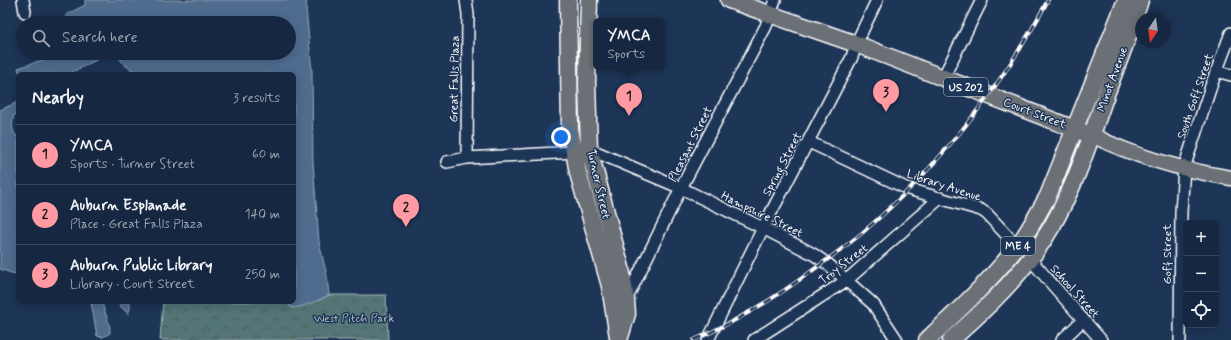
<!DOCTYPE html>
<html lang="en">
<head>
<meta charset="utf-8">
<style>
  :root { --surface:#162841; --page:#23344c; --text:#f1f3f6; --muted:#9ea6b1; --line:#35445a; --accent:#ff9aa2 }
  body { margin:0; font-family:Mynerve,sans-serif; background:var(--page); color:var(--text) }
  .controls { position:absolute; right:12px; bottom:12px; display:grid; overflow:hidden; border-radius:6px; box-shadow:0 2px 10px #0003 }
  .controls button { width:36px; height:36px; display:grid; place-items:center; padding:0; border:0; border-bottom:1px solid var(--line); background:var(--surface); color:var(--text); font:20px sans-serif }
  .compass { position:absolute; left:1135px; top:12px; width:36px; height:36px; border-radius:50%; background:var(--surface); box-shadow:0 2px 10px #0003; rotate:193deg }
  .you { position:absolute; left:561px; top:137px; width:14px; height:14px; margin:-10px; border:3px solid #fff; border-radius:50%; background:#1a73e8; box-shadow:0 0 0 6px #1a73e833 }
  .badge { display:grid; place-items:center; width:26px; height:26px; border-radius:50%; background:var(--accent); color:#111; font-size:13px; font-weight:700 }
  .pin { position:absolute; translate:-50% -33px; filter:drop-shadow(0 1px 2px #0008) }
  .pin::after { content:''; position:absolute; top:21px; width:14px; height:12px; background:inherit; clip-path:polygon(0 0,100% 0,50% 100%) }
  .popup { position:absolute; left:593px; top:18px; width:72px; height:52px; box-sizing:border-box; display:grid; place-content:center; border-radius:6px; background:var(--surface); filter:drop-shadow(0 1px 3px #0005); font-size:13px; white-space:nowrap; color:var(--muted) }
  .popup b { font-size:15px; color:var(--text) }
  .popup::after { content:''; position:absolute; left:50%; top:100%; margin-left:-8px; border:8px solid transparent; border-top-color:var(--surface) }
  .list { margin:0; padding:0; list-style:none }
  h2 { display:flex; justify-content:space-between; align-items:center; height:52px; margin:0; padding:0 16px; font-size:17px }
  h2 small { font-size:13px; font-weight:400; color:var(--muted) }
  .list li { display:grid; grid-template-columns:26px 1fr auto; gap:12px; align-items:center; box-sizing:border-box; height:60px; padding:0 16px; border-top:1px solid var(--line) }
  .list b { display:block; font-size:15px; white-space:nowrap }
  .list p { margin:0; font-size:13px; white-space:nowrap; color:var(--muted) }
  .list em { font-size:13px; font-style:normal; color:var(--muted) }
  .icon { flex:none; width:22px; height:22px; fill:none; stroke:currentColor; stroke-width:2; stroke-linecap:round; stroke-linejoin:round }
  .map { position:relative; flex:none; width:1231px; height:340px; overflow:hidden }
  .search { position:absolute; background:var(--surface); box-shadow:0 2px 10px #0003; left:16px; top:16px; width:280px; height:44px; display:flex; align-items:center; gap:10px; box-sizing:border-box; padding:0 14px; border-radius:22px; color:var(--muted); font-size:15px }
  .panel { position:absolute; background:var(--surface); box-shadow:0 2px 10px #0003; left:16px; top:72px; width:280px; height:232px; border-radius:6px }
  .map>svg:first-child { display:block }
</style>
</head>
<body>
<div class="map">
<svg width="1231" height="340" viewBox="0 0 1231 340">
  <defs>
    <pattern id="forest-crowns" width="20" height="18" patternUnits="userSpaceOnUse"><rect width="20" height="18" fill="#527576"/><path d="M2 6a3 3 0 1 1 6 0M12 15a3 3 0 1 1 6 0" fill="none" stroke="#4e5c5d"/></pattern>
  </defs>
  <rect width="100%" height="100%" fill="#1d3557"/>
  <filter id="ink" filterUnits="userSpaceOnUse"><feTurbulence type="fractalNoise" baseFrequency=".025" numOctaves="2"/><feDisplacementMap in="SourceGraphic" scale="8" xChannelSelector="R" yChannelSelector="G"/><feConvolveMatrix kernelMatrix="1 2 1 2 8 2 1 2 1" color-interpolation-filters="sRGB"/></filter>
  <g filter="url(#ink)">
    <!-- forest -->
    <path fill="url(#forest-crowns)" stroke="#a8baba" d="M329 295H386L388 340H160L163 302H286L293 308 320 300Z"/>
    <!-- water -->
    <path fill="#506c8f" stroke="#96a7bc" d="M85 0H307L306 8 312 72 313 162 319 242 327 276 329 295C318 301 306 306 293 308L286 302H294V74H134L133 70C124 67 121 58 113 53H289V23H67L68 21 66 15 85 5Z
      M58 53H111L108 57 104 56 69 74H20L18 68 55 56Z
      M18 102V114L14 115C12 123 11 128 16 136L18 135V269L14 274 0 269V110Z
      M91 302H102C104 313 111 323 110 333L103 337 97 336Z
      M116 302H130V309L128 314Z"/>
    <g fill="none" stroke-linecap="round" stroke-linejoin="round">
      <!-- minor casing -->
      <g stroke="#fff" stroke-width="14">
        <path id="minor" d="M23 0 25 12
          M466 0 468 14 467 158
          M1216 71 1231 75
          M943 78 982 0
          M809 142 908 189 981 210 987 214 1017 246
          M447 162 467 158 574 152 589 149 681 188 763 228 813 254 829 265 873 304 897 340
          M1030 259 1101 340
          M626 300 681 188 766 26 775 0
          M708 340 763 228 852 57 856 44 877 0
          M754 340 847 280 940 198
          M1062 340 1083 320
          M1180 340 1181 212 1184 168 1212 83 1231 33"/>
      </g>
      <!-- major casing -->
      <g stroke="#fff" stroke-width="17">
        <path id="major" d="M1092 135C1135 157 1183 170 1231 178"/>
      </g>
      <!-- highway casing -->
      <g stroke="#fff" stroke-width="19">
        <path id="highway" d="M568 0 570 129 578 173 610 286 618 337
          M589 0 587 83 589 149 621 268 626 300 627 314 619 340
          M729 0 856 44 1085 133
          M927 340C958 311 990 281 1016 248 1029 232 1038 213 1048 196L1126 0
          M951 340C979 315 1007 289 1030 259 1066 213 1085 155 1104 100 1116 67 1130 34 1140 0"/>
      </g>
      <!-- minor -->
      <use href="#minor" stroke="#1d3557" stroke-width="11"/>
      <!-- major -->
      <use href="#major" stroke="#6b6f75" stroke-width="14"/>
      <!-- highway -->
      <use href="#highway" stroke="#6b6f75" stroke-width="16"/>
      <!-- rail casing -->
      <g stroke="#fff" stroke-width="4">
        <path id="rail" d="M694 340C736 322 772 300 809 273 827 260 845 247 862 233 937 169 1002 87 1048 0"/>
      </g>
      <!-- rail -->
      <use href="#rail" stroke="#1d3557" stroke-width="2.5" stroke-dasharray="8" stroke-linecap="butt"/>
    </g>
  </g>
  <g text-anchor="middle" stroke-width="3" stroke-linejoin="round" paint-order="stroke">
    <!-- shield labels -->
    <g fill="#1d3557" stroke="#bbc2cd" stroke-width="1">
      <rect x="944" y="78" width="44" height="18" rx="3"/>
      <rect x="1001" y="237" width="34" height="18" rx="3"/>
    </g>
    <g font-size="11" font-weight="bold" fill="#fff">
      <text x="966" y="91">US 202</text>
      <text x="1018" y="250">ME 4</text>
    </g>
    <!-- street labels -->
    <g font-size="12" fill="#fff" stroke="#1d3557">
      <text transform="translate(454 79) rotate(-89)" y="4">Great Falls Plaza</text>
      <text transform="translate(1112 79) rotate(-70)" y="4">Minot Avenue</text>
      <text transform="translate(1195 96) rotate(-71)" y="4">South Goff Street</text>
      <text transform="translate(1035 113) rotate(21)" y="4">Court Street</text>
      <text transform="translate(690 144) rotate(-63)" y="4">Pleasant Street</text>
      <text transform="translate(782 164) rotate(-62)" y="4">Spring Street</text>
      <text transform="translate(599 184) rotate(77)" y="4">Turner Street</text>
      <text transform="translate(944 185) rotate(18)" y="4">Library Avenue</text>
      <text transform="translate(762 214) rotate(26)" y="4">Hampshire Street</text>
      <text transform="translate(1167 254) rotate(-90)" y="4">Goff Street</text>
      <text transform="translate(843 264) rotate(-38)" y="4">Troy Street</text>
      <text transform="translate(1075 291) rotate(48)" y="4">School Street</text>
    </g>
    <!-- park labels -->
    <g font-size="12" fill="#b1c1c1" stroke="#1d3557">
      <text x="354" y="322">West Pitch Park</text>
    </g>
  </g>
</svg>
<div class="controls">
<button>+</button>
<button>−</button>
<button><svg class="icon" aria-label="locate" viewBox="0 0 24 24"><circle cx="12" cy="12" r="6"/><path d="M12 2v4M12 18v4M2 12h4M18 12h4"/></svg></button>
</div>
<svg class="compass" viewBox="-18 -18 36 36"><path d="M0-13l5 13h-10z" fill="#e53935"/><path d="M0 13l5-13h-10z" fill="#9ea6b1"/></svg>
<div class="you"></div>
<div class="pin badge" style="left:629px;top:116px">1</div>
<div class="popup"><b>YMCA</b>Sports</div>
<div class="pin badge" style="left:406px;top:227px">2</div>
<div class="pin badge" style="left:886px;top:112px">3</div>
<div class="search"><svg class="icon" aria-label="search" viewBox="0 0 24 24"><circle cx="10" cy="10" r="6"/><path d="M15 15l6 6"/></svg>Search here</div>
<section class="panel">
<h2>Nearby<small>3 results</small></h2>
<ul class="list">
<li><span class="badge">1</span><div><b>YMCA</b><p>Sports · Turner Street</p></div><em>60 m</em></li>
<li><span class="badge">2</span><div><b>Auburn Esplanade</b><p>Place · Great Falls Plaza</p></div><em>140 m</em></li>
<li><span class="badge">3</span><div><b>Auburn Public Library</b><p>Library · Court Street</p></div><em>250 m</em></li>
</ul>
</section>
</div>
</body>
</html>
